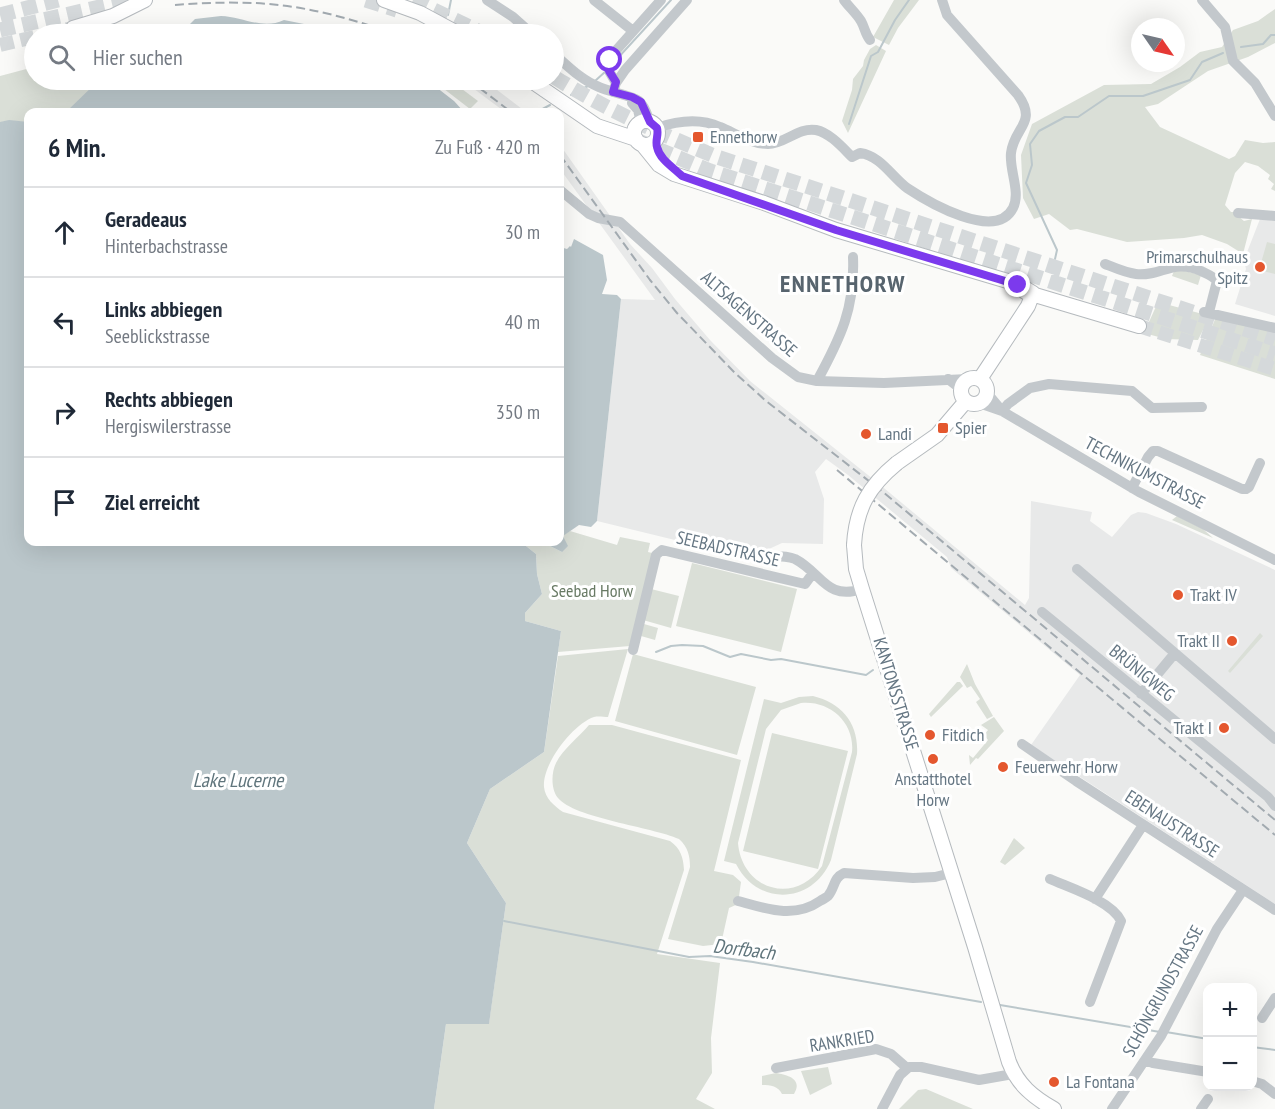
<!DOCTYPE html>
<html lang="de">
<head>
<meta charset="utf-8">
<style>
  :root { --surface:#fff; --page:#f2f2f3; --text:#1f2937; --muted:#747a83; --line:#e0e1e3 }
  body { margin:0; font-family:"PT Sans Narrow",sans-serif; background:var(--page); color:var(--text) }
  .controls { position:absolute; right:18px; bottom:18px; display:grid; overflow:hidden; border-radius:12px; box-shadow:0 6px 24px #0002 }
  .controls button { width:54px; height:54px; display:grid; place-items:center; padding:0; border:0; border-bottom:2px solid var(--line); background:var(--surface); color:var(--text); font:30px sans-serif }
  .compass { position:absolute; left:1131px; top:18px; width:54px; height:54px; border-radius:50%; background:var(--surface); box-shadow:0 6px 24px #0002; rotate:124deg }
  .stop { position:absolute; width:18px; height:18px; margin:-14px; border:4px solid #7c3aed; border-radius:50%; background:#fff }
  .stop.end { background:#7c3aed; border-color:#fff; box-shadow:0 2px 6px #0008 }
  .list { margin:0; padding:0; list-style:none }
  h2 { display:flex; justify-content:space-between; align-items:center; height:78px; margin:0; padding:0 24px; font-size:26px }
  h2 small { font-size:20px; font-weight:400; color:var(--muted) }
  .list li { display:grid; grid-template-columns:39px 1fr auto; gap:18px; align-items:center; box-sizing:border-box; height:90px; padding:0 24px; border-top:2px solid var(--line) }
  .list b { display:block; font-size:22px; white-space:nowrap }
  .list p { margin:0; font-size:20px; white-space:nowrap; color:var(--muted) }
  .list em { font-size:20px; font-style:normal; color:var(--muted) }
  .icon { flex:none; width:33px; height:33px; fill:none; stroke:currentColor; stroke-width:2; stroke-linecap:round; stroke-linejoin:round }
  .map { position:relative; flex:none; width:1275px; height:1109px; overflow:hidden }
  .search { position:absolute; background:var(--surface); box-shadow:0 6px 24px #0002; left:24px; top:24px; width:540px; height:66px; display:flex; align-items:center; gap:15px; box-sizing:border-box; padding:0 21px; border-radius:33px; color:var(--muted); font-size:22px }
  .panel { position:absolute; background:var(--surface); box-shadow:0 6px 24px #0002; left:24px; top:108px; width:540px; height:438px; border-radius:12px }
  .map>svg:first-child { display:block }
</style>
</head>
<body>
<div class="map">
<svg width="1275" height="1109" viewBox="0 0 1275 1109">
  <rect width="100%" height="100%" fill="#fafaf8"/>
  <!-- built -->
  <path fill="#e8e9e9" d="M462 80H484L526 112H505Z
    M560 145 630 244 652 268 675 299 710 340 750 381 873 479 1025 605 1029 598 1031 501 1092 512 1090 521 1112 537 1131 515 1138 512 1146 513 1176 524 1275 570V904L1031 745 1080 675 951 568 947 557 848 475 826 459 815 472 824 499 823 544 782 543 769 549 742 548 720 551 597 521 621 299 655 300 560 169Z
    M1260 219 1275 220V316L1235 304 1246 269 1244 260Z"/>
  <!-- green -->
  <path fill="#dadfd7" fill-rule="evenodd" d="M894 0H919L898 28 889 45 873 37Z
    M1275 9V43L1248 57 1208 71 1158 104 1145 107 1160 127 1229 159 1235 156 1245 140 1263 143 1275 142V191L1271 189 1274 184 1268 179 1270 175 1258 166 1245 162 1235 173 1225 205 1231 212H1233L1244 221 1252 219 1243 254 1227 244 1202 235 1184 238 1127 242 1077 229 1070 230 1049 214 1034 219 1023 198 1021 155 1032 124 1104 85 1151 84 1180 67 1200 52 1222 47 1233 30 1258 21Z
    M876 45 886 51 848 133 842 121 852 90 853 79 863 66 864 60 870 49Z
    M34 67V80H92L94 85 99 80 236 112H28V259L0 258V76Z
    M436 80H450L478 101 470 109 435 82Z
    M1267 242 1275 244V274L1259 270Z
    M1181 270 1201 275 1198 285 1172 276 1174 271Z
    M1158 302 1210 316 1198 340 1166 339 1144 333Z
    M1216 317 1275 332V379L1200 355Z
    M1177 516 1203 529 1213 538 1172 520Z
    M570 531 617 545 620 537 650 543 648 552 652 553 630 646 558 652 561 631 525 621V613L542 594 537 574 536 554 521 542H542L562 552V536Z
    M692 563 797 589 781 652 676 626Z
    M651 589 679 596 671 628 643 620Z
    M644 624 658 628 655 640 641 636Z
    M1260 633 1263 636 1230 673 1228 671Z
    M628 649 608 717C604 717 598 716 594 717 573 724 542 764 544 787 545 798 554 806 563 812L670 841C681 849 683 857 684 870L657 954 720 963 711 1038 712 1073 696 1099 715 1109H434L446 1024 489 1023 506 903 467 843 490 789 544 752 558 656Z
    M633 654 756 687 737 755 615 721Z
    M967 664 975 684 993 716 987 719 976 702 980 699 971 686 967 688 960 677Z
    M957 682H960L963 686 931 717 929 714Z
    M813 696C842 703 859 724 857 754L831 860C813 904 758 907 736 864L724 861 764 699 781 703 799 697ZM801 703C829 700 855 722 852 752L822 866C795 906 742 890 738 843L766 729 781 710Z
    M994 717 1004 731 978 759 976 758 970 765 969 755 973 758 988 740 984 735 988 730 981 725Z
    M589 725H612L741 760 714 871 733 875 741 882 738 904 729 908 721 944 703 946 668 939 690 867C690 856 688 847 679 839 652 827 574 818 558 798 551 790 551 773 556 763 563 749 579 737 589 725Z
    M772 733 848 751 818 869 743 851Z
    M1014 838 1025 848 1005 865 1000 862Z
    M828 1067 832 1084 810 1095 801 1071Z
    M776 1073C788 1075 803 1079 794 1094H782C778 1086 771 1085 762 1085V1076Z
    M926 1089 973 1109H899L918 1090Z"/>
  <!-- water -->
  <path fill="#bbc7cb" d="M221 16C243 17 263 30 284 20L354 34H174L187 27 195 19Z
    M99 80H427L454 101 464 112H66Z
    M9 120 28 122V542H521L536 554 537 574 542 594 525 613V621L561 631 544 752 490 789 467 843 506 903 489 1024H446L434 1109H0V122Z
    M574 239 603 255 607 280 602 294 617 295 621 299 597 521 591 527 579 525 563 536 568 546 562 552 542 542H560V247L567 249 570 246 571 247Z"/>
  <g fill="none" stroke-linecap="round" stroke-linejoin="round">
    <!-- stream -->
    <path stroke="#bbc7cb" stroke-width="2" d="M448 15 451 0
      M1241 47 1263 44 1271 35H1275
      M616 60 671 0
      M595 81 606 71
      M432 84 434 80
      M571 95 588 86
      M537 112 550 105
      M849 124 871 56 878 52 895 20 909 0
      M1055 259 1057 250 1026 183 1032 165 1030 144 1039 131 1065 117H1078L1109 96H1143L1190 80 1202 62 1223 53
      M656 652 671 646 682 645 703 646 730 657 741 654 771 660 781 659 866 675 873 670
      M504 921 689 957 710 956 753 962 981 1002
      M1000 1005 1160 1032
      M1166 1032 1208 1039
      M1252 1047 1275 1050"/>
    <!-- major-tunnel -->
    <path stroke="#d5d9db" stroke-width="14" stroke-dasharray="14 7" stroke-linecap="butt" d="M46 34 73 28
      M0 45 34 37
      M1139 326 1275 369"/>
    <!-- highway-tunnel -->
    <path stroke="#d5d9db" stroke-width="15" stroke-dasharray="15 8" stroke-linecap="butt" d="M366 0 397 10
      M413 0 484 34
      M0 15 58 0
      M0 30 130 0
      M554 77C605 109 661 134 717 157L1275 339
      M636 140 710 171 1275 354"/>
    <!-- major casing -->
    <g stroke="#b5babe" stroke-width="16">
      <path id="major" d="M384 0 420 13 459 34
        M73 28 113 16 145 0
        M530 80 597 126 636 139
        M634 133a12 12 0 1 1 24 0a12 12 0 1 1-24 0Z
        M642 144 659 165 674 174 764 203 836 230 1004 280 1018 284 1033 293
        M1025 292 1139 326
        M961 391a13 13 0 1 1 26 0a13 13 0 1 1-26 0Z
        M980 379 1028 306 1033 293
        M897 463 937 435 966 401
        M854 545 856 569 862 589 975 947 1009 1062C1018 1085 1033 1097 1054 1109"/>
    </g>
    <!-- minor -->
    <path stroke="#c3c8cc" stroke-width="10" d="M487 0 513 17 532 34
      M594 0 633 31
      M844 0C849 7 856 13 861 21 865 28 865 34 870 40
      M1202 0 1225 27 1233 61 1255 83 1275 116
      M554 54C568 66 581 80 599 87 609 92 631 95 639 101 645 106 647 114 650 122
      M616 83 609 71 612 55 661 0
      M613 92 616 83 625 70 687 0
      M632 103 638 110 641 122
      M657 128C677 121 700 118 720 127 735 133 751 144 768 144 785 144 798 127 816 130 830 133 842 147 852 157L860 153C881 156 891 176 907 188 928 202 996 242 1013 208 1021 192 1009 170 1011 153 1014 127 1038 123 1018 95L947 15 942 0
      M560 190 589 214 598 218 620 222 772 358 798 377 817 381 884 383 968 379
      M1238 213 1275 216
      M1105 264C1115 268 1126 273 1136 274 1161 277 1173 258 1201 271 1207 274 1213 276 1217 281L1209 312
      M1204 312 1275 328
      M948 379 961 389
      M817 381C841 337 855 308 853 257
      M987 393 1002 411
      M979 403 1002 411 1139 492 1275 560
      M1002 411 1008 404 1030 388 1049 384 1132 391 1152 408 1202 407
      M1132 488 1148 457 1153 451H1158L1242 489H1246L1249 487 1260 463
      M771 556C779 556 788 556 795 559 822 573 826 601 862 589
      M1077 569 1275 739
      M1042 612 1268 797 1275 806
      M633 650 656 555 662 550 805 584 813 573
      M1141 694 1175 653
      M1022 744 1076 781 1275 910
      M1050 879C1070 888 1112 901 1121 921L1090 1002
      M1095 899 1143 825
      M738 901C767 909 794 919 820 901 823 899 826 898 828 896 835 888 833 878 844 873L913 878 935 877 951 873
      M1262 1018 1275 998
      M1145 1060 1153 1063 1208 1072
      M776 1068 876 1049 891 1054 907 1068
      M1252 1081 1262 1084 1275 1094
      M882 1109 900 1075 909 1067H921L979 1080 1013 1074
      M1112 1109 1161 1036 1217 929 1243 890
      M1201 1109 1208 1099"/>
    <!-- major -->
    <use href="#major" stroke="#fff" stroke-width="14"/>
    <!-- rail -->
    <path stroke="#a2aab0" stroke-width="2" stroke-dasharray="9 4.5" stroke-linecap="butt" d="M175 5C201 3 228 2 254 3 303 5 350 18 395 34
      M469 80 511 112
      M560 155 650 280 677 313 735 373 766 401 883 492 1275 820
      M837 470 1275 835"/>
    <!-- major-bridge casing -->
    <g stroke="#b5babe" stroke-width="16" stroke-linecap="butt">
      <path id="major-bridge" d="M854 545C856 508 869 486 897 463"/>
    </g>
    <!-- major-bridge -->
    <use href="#major-bridge" stroke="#fff" stroke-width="14"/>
  </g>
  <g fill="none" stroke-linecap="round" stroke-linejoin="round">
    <!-- route -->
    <path stroke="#7c3aed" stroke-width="8" d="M610 60 609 71 616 82 613 92 632 97 641 102 650 122 657 128C659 135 655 140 657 147 660 160 673 167 682 176L836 230 1018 285"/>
  </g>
  <!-- markers -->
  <g fill="#e4572e" stroke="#fff" stroke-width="2">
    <rect x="692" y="131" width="12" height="12" rx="3"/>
    <circle cx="1260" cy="267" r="6"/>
    <rect x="937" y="422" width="12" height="12" rx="3"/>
    <circle cx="866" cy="434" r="6"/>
    <circle cx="1178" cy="595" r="6"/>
    <circle cx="1232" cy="641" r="6"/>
    <circle cx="1224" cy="728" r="6"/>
    <circle cx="930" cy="735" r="6"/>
    <circle cx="933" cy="759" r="6"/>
    <circle cx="1003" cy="767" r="6"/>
    <circle cx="1054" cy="1082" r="6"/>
  </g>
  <g text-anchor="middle" stroke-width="6" stroke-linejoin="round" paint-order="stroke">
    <!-- poi labels -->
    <g font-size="18" fill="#657683" stroke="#fff" text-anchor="start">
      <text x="710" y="143">Ennethorw</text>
      <text x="1248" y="263" text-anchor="end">Primarschulhaus<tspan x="1248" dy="21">Spitz</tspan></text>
      <text x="955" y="434">Spier</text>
      <text x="878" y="440">Landi</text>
      <text x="1190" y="601">Trakt IV</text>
      <text x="1220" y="647" text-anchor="end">Trakt II</text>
      <text x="1212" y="734" text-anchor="end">Trakt I</text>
      <text x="942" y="741">Fitdich</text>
      <text x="1015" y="773">Feuerwehr Horw</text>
      <text x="933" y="785" text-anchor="middle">Anstatthotel<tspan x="933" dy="21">Horw</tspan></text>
      <text x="1066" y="1088">La Fontana</text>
    </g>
    <!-- street labels -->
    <g font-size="18" fill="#657683" stroke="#fff">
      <text transform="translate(749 314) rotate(41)" y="6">ALTSAGENSTRASSE</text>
      <text transform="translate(1145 473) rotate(28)" y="6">TECHNIKUMSTRASSE</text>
      <text transform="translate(728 549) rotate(13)" y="6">SEEBADSTRASSE</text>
      <text transform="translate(1142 673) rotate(39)" y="6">BRÜNIGWEG</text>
      <text transform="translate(896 694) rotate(73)" y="6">KANTONSSTRASSE</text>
      <text transform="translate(1172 824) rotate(33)" y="6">EBENAUSTRASSE</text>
      <text transform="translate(1163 991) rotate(-61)" y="6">SCHÖNGRUNDSTRASSE</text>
      <text transform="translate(842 1041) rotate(-9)" y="6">RANKRIED</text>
    </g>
    <!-- park labels -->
    <g font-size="18" fill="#687a64" stroke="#fff">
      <text x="592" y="597">Seebad Horw</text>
    </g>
    <!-- water labels -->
    <g font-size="20" font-style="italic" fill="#60757c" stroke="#fff">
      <text x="238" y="787">Lake Lucerne</text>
      <text transform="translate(744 949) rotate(7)" y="7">Dorfbach</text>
    </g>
    <!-- district labels -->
    <g font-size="24" font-weight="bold" letter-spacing="1.5" fill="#57646e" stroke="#fff">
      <text x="843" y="292">ENNETHORW</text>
    </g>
  </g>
</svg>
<div class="controls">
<button>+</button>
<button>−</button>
</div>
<svg class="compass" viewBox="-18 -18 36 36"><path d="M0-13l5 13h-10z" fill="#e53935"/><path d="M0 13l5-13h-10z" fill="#747a83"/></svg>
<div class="stop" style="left:610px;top:60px"></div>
<div class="stop end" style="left:1018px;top:285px"></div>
<div class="search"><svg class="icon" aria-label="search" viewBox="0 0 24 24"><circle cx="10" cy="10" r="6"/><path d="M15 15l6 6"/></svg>Hier suchen</div>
<section class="panel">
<h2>6 Min.<small>Zu Fuß · 420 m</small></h2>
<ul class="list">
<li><svg class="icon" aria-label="ahead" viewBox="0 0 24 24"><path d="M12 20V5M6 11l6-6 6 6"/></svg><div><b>Geradeaus</b><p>Hinterbachstrasse</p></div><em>30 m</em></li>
<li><svg class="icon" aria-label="left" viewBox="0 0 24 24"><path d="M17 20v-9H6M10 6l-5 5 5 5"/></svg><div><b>Links abbiegen</b><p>Seeblickstrasse</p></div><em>40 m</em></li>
<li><svg class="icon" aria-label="right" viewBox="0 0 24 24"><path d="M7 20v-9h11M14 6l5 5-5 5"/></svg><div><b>Rechts abbiegen</b><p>Hergiswilerstrasse</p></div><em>350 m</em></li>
<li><svg class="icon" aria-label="arrive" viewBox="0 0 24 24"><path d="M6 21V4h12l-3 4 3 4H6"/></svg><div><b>Ziel erreicht</b></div></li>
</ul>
</section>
</div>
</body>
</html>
